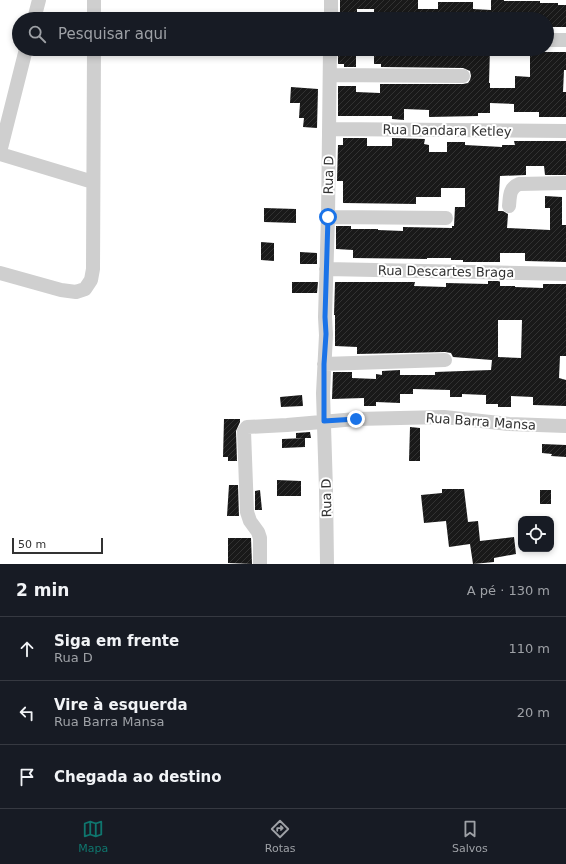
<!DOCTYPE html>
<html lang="pt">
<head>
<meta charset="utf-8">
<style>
  :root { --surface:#171b24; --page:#20242c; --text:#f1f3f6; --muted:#9ea1a6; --line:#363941; --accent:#0f766e }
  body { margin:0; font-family:"DejaVu Sans",sans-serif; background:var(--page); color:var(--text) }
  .controls { position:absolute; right:12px; bottom:12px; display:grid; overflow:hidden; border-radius:8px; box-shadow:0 2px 6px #0003 }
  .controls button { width:36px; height:36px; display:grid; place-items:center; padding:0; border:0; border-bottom:1px solid var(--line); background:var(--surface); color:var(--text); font:20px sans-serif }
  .scale { position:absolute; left:12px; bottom:10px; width:91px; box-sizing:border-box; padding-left:4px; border:2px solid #323232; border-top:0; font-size:11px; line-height:14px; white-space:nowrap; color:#323232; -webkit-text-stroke:3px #fff; paint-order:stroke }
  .stop { position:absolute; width:12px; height:12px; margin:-9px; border:3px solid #1a73e8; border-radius:50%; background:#fff }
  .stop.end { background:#1a73e8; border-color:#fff; box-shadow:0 1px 4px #0008 }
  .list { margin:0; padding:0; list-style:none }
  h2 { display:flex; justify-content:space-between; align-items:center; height:52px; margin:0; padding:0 16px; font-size:17px }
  h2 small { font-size:13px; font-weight:400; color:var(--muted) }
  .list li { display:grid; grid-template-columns:26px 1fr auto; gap:12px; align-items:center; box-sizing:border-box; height:64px; padding:0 16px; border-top:1px solid var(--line) }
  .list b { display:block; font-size:15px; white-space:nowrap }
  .list p { margin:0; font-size:13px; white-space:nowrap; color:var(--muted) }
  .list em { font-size:13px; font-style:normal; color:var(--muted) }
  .icon { flex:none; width:22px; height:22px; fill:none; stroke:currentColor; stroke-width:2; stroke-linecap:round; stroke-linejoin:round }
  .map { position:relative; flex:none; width:566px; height:564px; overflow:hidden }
  .search { position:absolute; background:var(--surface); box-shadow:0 2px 6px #0003; left:12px; right:12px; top:12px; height:44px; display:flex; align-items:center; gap:10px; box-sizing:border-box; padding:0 14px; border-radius:22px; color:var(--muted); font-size:15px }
  .sheet { height:244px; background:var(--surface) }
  nav { display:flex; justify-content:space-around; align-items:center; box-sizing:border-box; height:56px; border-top:1px solid var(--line); background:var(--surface); font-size:11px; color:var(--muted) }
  nav a { display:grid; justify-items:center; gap:2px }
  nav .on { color:var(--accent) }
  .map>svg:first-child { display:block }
</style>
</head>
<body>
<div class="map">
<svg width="566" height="564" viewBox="0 0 566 564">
  <defs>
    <pattern id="building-hatch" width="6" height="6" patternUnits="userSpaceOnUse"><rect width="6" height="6" fill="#191919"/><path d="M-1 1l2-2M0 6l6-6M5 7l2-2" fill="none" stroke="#323232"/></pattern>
  </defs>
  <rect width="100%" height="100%" fill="#fff"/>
  <!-- building -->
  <path fill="url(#building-hatch)" fill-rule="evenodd" d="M340 0H418V9H438V2H473V9L491 10V0H504V1H540V3H558V5H566V27H547V19H374V9H357V19H340Z
    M338 49H356V67H344V64H338Z
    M374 49H437V56H468V52H474V49H490L489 83H490V88H515V76L530 77V52H566V70H564L563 92H566V117H539V112H514V104L490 103V113H478V116L429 117V110L404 109V120L392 119V116H338V86H356V92L380 93V84H463L468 83 470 80 471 76 470 71 463 68 381 67V64H374Z
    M291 87 318 89 317 128 303 127 304 118H299L300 103H290Z
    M343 138H367V146H392V138L425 139 424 144 429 145V152H447V142H465V145L502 147V145H515L514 141H566V175H545L544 166H526V175L500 176 498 211H503L508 214 507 228 550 230V208H545V196L562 197V225H566V262L525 261V253H500V262H463V260H451V258H427V259L353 258V250L336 249V226H351V229H378V230L403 231V227L452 228V226H454L455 207H465V188H441V197H416V204L343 203V181H337L338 145H343Z
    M264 208 296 209V223L264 222Z
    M261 242 274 243V261L261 260Z
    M300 252 317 253V264H300Z
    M488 281H500V286H515V287L543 288V284H566V356H560L559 378 566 380V406L533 405V397L511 396V407H498V404H486V395L462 394V397H450V390L413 389V394H400V403L376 402V406H364V398L332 399 333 372H352V378L376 379V374L382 375V371L400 370V375H435V372L491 370 492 360 453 357 451 353 445 352 357 354V347L335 346V315H334L335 282H415L414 286 446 287V283L488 284ZM498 320H522L521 358 498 357Z
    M292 282H318L317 293H292Z
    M302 395 303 406 281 407 280 397Z
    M224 419H240V422L236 431 237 461H228V457H223Z
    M410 427 420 428V461H409Z
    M310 432 311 438H296V433Z
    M305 438V447L282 448V439Z
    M542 444 566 445V457L551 456 552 454 542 453Z
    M277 480 301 481V496H277Z
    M229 485H238L239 516H227Z
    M442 489H464L468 522 478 521 480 541 514 537 516 554 494 558V562L473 564 470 544 449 547 446 521 424 523 421 495 442 493Z
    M260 490 262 510H255V491Z
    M540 490H551V504H540Z
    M228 538H251L252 564 228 563Z"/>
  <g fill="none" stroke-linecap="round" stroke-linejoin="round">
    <!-- minor -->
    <path stroke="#cfcfcf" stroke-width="14" d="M34 19 39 0
      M94 19V0
      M331 19V0
      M547 40H566
      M330 75 463 76
      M329 129 566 131
      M0 152 26 49
      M0 154 93 182
      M509 206C510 197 509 188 519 184L566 183
      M328 217 446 218
      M326 269 566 274
      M0 273 61 290 76 292 85 289 91 280 93 269 94 49
      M324 364 445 360
      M260 564V538L258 532 250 521 247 512 244 431 247 427 287 425 356 419 444 417 509 424 566 426
      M327 564 326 490 323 393 326 335 325 317 328 217 330 49"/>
  </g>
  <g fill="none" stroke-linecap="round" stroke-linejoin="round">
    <!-- route -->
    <path stroke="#1a73e8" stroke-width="5" d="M328 217 325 317 326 334 324 364V421L356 419"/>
  </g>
  <g text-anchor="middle" stroke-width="4" stroke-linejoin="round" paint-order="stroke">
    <!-- street labels -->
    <g font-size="13" fill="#323232" stroke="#fff">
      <text transform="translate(447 130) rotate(1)" y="5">Rua Dandara Ketley</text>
      <text transform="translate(328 175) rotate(-89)" y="5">Rua D</text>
      <text transform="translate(446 271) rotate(1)" y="5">Rua Descartes Braga</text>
      <text transform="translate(481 421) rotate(4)" y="5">Rua Barra Mansa</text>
      <text transform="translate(326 498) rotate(-91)" y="5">Rua D</text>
    </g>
  </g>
</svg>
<div class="controls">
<button><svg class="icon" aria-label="locate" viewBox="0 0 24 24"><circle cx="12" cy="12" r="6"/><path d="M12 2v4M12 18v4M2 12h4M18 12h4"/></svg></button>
</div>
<div class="scale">50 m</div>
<div class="stop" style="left:328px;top:217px"></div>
<div class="stop end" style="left:356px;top:419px"></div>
<div class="search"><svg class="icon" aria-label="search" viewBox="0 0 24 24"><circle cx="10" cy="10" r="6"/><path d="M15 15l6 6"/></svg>Pesquisar aqui</div>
</div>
<section class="sheet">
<h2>2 min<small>A pé · 130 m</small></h2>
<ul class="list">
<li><svg class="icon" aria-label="ahead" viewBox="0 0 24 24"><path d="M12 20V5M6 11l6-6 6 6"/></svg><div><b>Siga em frente</b><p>Rua D</p></div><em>110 m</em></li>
<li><svg class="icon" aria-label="left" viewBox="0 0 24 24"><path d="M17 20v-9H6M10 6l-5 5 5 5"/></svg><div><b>Vire à esquerda</b><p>Rua Barra Mansa</p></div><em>20 m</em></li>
<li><svg class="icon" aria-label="arrive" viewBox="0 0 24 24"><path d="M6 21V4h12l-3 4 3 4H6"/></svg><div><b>Chegada ao destino</b></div></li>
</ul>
</section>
<nav>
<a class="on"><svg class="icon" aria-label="map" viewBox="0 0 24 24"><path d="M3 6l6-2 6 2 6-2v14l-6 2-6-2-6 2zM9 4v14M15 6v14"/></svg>Mapa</a>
<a><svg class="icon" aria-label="directions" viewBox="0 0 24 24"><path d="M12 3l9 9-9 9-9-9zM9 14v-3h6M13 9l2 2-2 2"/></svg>Rotas</a>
<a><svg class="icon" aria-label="saved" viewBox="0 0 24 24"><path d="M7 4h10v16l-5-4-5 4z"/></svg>Salvos</a>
</nav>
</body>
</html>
